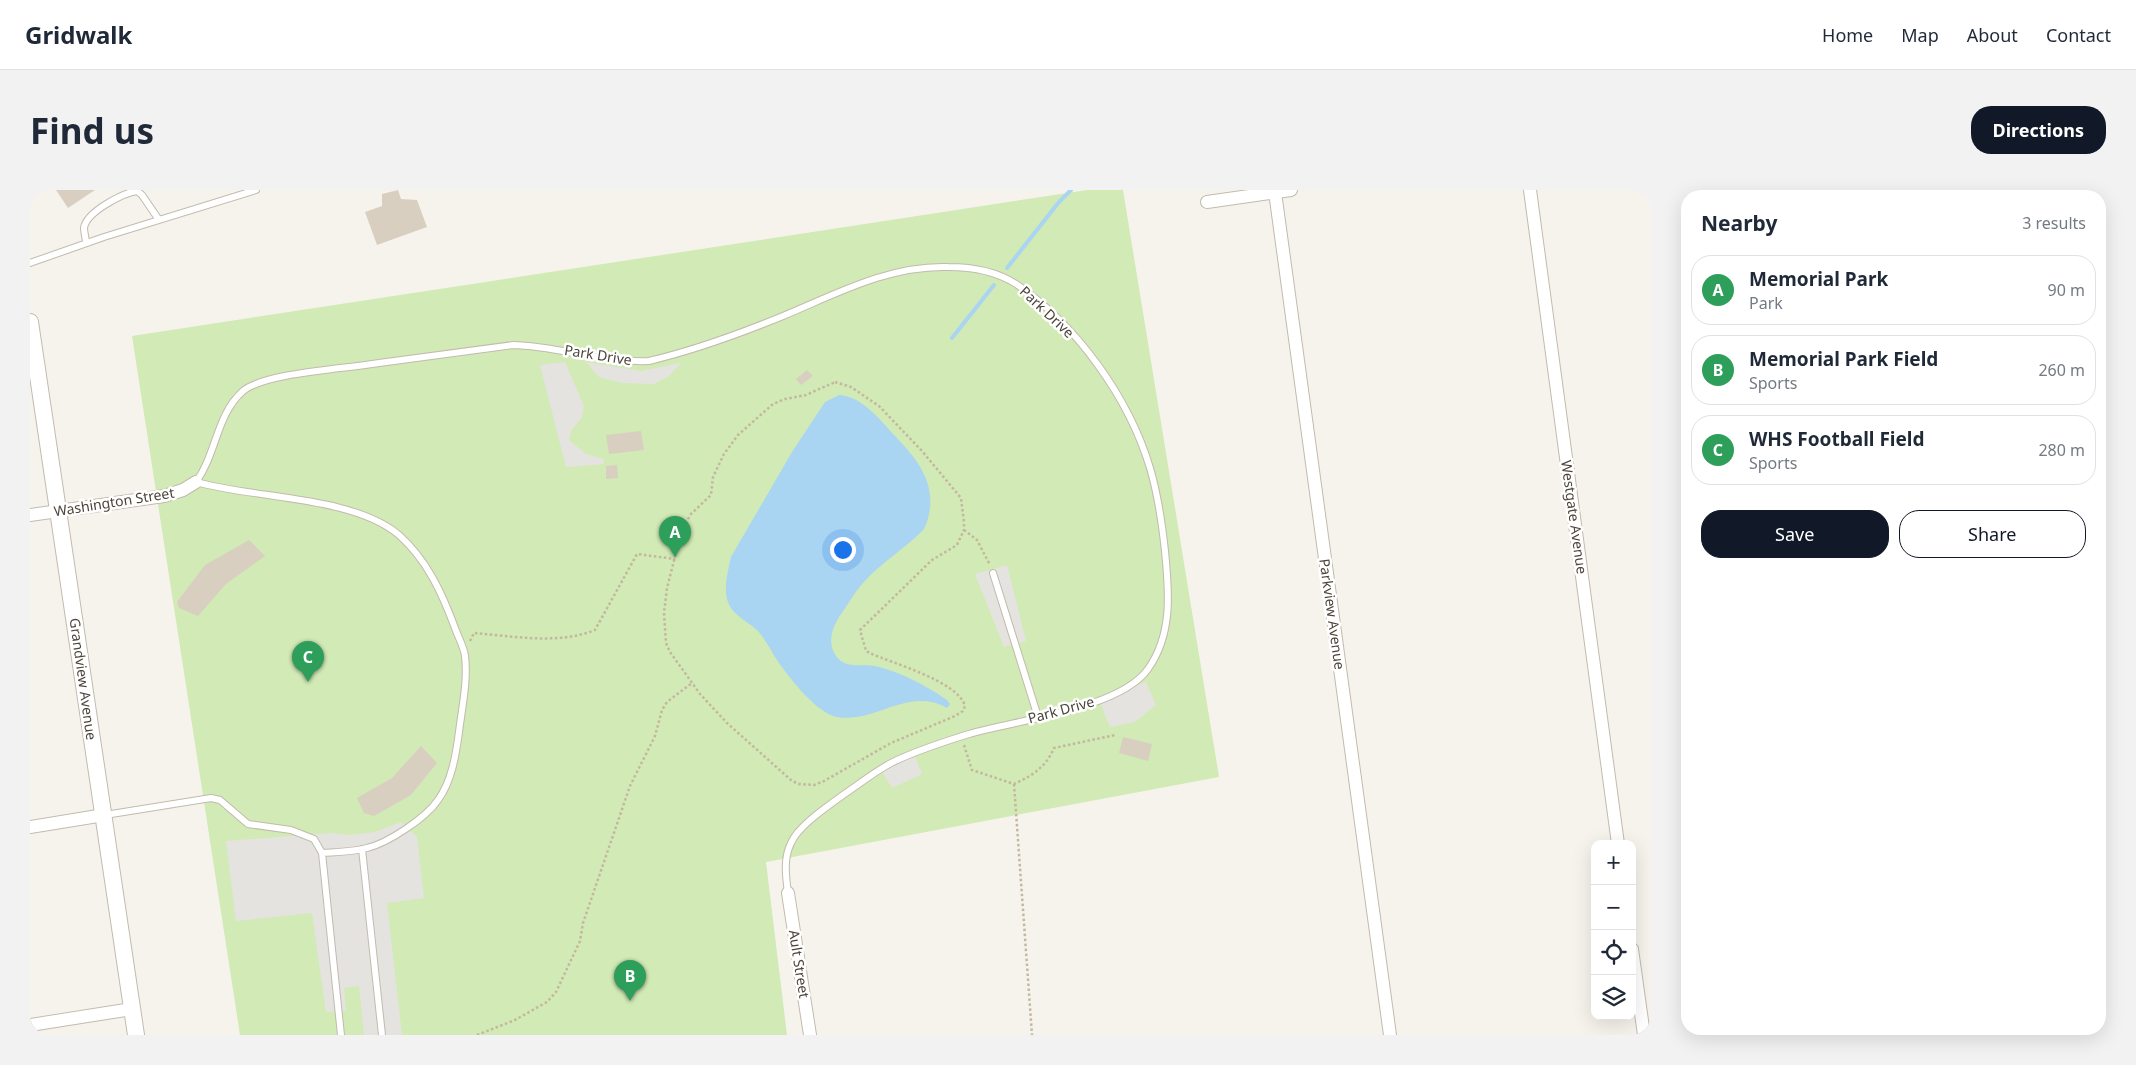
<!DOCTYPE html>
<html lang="en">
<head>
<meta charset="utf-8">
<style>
  :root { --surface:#fff; --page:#f2f2f3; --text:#1f2937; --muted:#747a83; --line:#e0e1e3; --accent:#111827 }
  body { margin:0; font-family:"Noto Sans",sans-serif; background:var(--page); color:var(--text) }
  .controls { position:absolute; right:15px; bottom:15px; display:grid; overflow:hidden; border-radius:10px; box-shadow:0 5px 20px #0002 }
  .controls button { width:45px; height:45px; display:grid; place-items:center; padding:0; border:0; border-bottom:1px solid var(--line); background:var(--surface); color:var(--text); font:25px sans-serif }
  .you { position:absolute; left:812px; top:359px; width:18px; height:18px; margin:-12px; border:4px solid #fff; border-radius:50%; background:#1a73e8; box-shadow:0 0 0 8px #1a73e833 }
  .badge { display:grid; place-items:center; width:32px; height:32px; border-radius:50%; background:var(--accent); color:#fff; font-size:16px; font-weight:700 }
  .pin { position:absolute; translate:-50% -41px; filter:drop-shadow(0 1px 2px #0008) }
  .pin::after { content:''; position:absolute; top:26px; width:18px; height:15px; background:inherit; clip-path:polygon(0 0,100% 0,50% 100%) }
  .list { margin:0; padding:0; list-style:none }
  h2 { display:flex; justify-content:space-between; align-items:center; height:65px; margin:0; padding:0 20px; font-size:21px }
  h2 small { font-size:16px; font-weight:400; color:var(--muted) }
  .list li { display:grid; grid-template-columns:32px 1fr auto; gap:15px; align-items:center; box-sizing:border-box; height:70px; margin:0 10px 10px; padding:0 10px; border:1px solid var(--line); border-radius:20px }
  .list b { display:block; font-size:19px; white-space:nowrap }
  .list p { margin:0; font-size:16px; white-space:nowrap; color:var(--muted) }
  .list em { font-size:16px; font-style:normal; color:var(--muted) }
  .actions { display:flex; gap:10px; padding:15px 20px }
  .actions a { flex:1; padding:11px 0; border:1px solid var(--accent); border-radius:20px; text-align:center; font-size:18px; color:var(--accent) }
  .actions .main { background:var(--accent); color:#fff }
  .icon { flex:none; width:28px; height:28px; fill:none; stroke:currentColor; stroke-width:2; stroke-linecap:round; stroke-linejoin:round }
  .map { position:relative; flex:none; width:1621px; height:845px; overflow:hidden; border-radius:20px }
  header { display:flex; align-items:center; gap:30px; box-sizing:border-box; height:70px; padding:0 25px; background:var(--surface); border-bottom:1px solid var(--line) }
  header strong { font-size:24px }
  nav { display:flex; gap:28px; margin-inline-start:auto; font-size:18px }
  .intro { display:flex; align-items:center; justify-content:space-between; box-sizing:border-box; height:120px; padding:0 30px }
  h1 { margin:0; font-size:35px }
  .button { padding:12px 22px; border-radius:20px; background:var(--accent); color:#fff; font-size:18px; font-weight:700 }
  main { display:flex; gap:30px; padding:0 30px }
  aside { flex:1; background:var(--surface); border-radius:20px; box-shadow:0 5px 20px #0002 }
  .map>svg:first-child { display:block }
</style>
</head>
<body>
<header>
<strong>Gridwalk</strong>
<nav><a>Home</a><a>Map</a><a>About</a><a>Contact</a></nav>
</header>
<div class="intro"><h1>Find us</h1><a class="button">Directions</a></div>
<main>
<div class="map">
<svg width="1621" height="845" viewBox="0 0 1621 845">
  <rect width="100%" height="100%" fill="#f6f3ec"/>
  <!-- green -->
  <path fill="#d2eab5" d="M1057 0H1093L1189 587 736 672 757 845H210L102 146Z"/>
  <!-- parking -->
  <path fill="#e5e3e0" d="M535 172 554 216 552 227 541 241 539 250 556 264 573 269 574 274 536 277 510 175Z
    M556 172 611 181 651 173 639 186 624 194 592 193 569 187Z
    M977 375 996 451 974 457 945 384Z
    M1116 492 1126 515 1105 532 1080 537 1069 510Z
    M884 564 892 584 862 598 851 580Z
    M371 632 387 647 394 708 357 713 372 845H334L329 796 314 798 316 821 296 822 282 723 206 731 196 651 302 643 320 645 345 642Z"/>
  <!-- water -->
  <path fill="#a9d4f2" d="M809 205C832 206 850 230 865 246 885 267 903 288 900 318 899 325 897 335 893 340 875 359 850 373 833 393 824 403 817 416 809 427 802 439 797 453 806 466 816 480 832 473 845 476 871 482 895 495 917 510L920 514 917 518C878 496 845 534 807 527 787 523 761 490 749 473 742 463 736 450 728 441 719 432 702 425 698 412 693 399 698 381 701 367L762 262 795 212Z"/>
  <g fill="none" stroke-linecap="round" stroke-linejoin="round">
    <!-- stream -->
    <path stroke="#a9d4f2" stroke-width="4" d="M977 78 1029 12 1041 0
      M922 148 964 95"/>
  </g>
  <!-- building -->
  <path fill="#d8cfc1" d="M26 0H65L38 18Z
    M368 0 371 9 387 10 397 37 347 55 335 22 352 16V4Z
    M777 180 783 186 771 195 766 189Z
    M611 241 614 260 579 264 576 245Z
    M587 275 588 288 576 289V276Z
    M219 350 235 366 196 394 168 426 149 418 147 412 175 375Z
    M1093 547 1122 554 1118 571 1089 563Z
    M391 556 407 573 381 605 344 626 334 623 327 608 362 588Z"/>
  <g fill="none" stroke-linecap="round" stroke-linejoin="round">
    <!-- service casing -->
    <g stroke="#c2bbae" stroke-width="8">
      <path id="service" d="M56 53C56 49 54 42 54 38 56 22 93 3 107 1L112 5 129 30
        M0 73 74 47 226 0
        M963 383 1008 527
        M75 625 181 608 190 610 218 634 261 640 284 649 292 663 311 845
        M332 659 352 845
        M292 663C306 662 323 662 337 658 358 653 396 628 408 610 422 591 426 564 429 542 432 517 438 491 435 466 434 457 428 447 425 438 412 403 397 370 369 345 323 306 226 309 166 292 187 263 186 225 213 201 233 184 307 179 335 175 384 168 433 162 483 155 528 156 573 173 619 171 665 160 709 144 753 126 806 104 859 75 918 77 941 77 966 81 986 94 1047 135 1099 208 1120 278 1128 305 1132 333 1135 361 1139 401 1143 444 1118 479 1090 519 986 530 939 544 913 552 885 561 861 573 844 582 828 595 813 605 798 616 768 636 761 653 753 669 756 687 758 703"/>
    </g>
    <!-- minor casing -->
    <g stroke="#c2bbae" stroke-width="14">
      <path id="minor" d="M1500 0 1588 654
        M1245 2 1360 845
        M1177 12 1261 0
        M0 325 134 306 153 300 166 292
        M0 637 74 625
        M758 703 780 845
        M1602 759 1614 845
        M0 835 102 819"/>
    </g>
    <!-- tertiary casing -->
    <g stroke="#c2bbae" stroke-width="18">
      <path id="tertiary" d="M0 132 106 845"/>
    </g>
    <!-- path -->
    <path stroke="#c4b79f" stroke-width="2.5" stroke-dasharray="2.5 2.5" stroke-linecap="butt" d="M805 192 821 197 849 216 892 261 931 308 934 332V340L927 355 902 370 830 440 836 461 840 463C861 473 928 491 935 516L933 521 925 526 861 553 794 591 784 595 769 594 762 591 697 533 670 504 640 462 636 453 634 423 637 398 649 351 655 334 661 324 681 305 683 287 694 264 708 245 743 214 755 209 776 205Z
      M934 340 947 350 960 375
      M440 451 444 443C482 446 529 455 565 440L607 364 645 369
      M934 555 942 580 984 594C1002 586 1016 577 1024 558L1085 545
      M984 594 1002 845
      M447 845 485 830 517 812 526 802 550 751 553 733 600 596 625 546 632 520 637 512 662 493"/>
    <!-- service -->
    <use href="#service" stroke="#fff" stroke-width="6"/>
    <!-- minor -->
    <use href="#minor" stroke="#fff" stroke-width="12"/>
    <!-- tertiary -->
    <use href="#tertiary" stroke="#fff" stroke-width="16"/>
  </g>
  <g text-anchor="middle" stroke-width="5" stroke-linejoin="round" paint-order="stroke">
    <!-- street labels -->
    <g font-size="14" fill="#4b4439" stroke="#fff">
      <text transform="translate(1017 122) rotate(43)" y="5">Park Drive</text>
      <text transform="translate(568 165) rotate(9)" y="5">Park Drive</text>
      <text transform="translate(84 312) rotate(-9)" y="5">Washington Street</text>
      <text transform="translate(1544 327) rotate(82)" y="5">Westgate Avenue</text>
      <text transform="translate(1302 424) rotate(82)" y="5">Parkview Avenue</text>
      <text transform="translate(53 489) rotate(82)" y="5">Grandview Avenue</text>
      <text transform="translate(1031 520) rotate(-15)" y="5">Park Drive</text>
      <text transform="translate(769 774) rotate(81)" y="5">Ault Street</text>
    </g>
  </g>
</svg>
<div class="controls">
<button>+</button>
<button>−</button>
<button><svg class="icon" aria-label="locate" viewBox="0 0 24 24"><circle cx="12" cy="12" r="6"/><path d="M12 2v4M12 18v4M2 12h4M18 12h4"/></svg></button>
<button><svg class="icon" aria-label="layers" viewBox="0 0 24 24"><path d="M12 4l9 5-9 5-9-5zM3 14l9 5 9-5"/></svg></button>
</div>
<div class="you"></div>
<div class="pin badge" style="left:645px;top:367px;background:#2e9e5b">A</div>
<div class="pin badge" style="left:600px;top:811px;background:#2e9e5b">B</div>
<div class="pin badge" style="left:278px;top:492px;background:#2e9e5b">C</div>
</div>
<aside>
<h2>Nearby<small>3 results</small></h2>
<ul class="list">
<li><span class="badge" style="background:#2e9e5b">A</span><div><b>Memorial Park</b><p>Park</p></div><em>90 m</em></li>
<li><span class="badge" style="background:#2e9e5b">B</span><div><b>Memorial Park Field</b><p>Sports</p></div><em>260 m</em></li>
<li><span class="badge" style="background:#2e9e5b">C</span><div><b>WHS Football Field</b><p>Sports</p></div><em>280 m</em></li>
</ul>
<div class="actions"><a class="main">Save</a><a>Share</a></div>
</aside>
</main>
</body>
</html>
